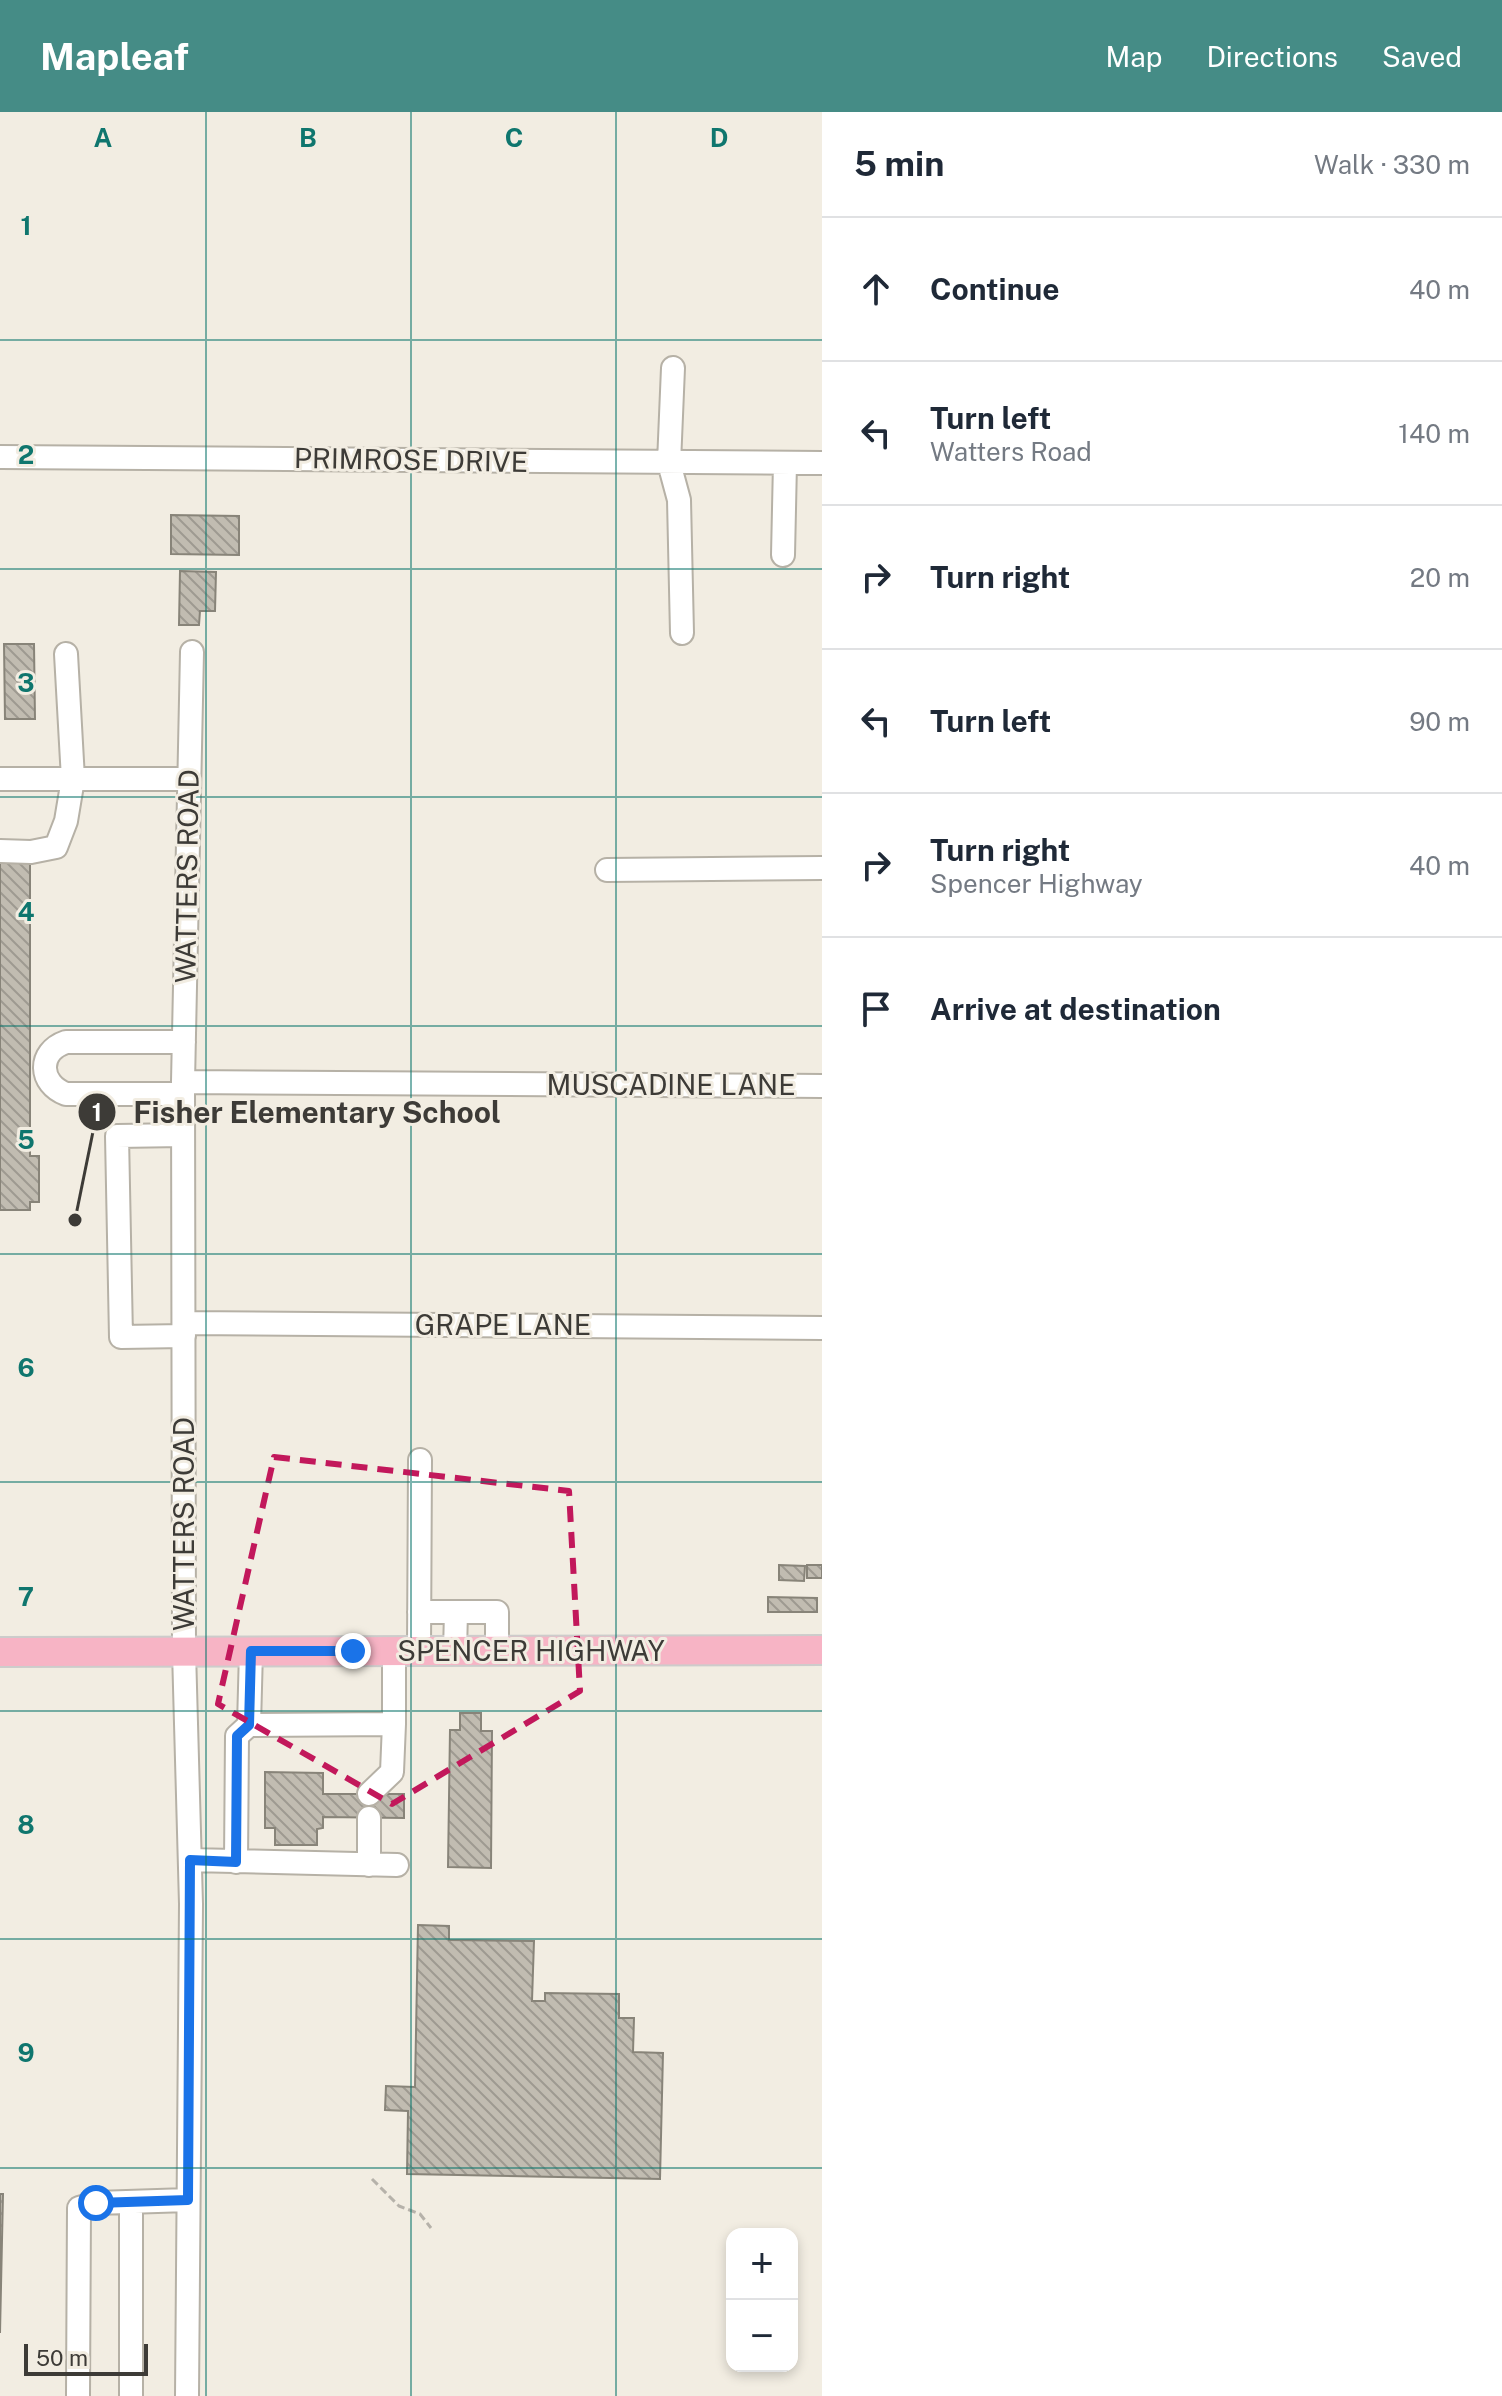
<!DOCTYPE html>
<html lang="en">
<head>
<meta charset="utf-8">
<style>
  :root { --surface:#fff; --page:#f2f2f3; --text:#1f2937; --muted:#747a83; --line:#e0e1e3; --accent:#458c86 }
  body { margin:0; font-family:"Public Sans",sans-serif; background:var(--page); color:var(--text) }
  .controls { position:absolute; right:24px; bottom:24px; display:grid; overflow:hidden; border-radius:16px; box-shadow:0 4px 12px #0003 }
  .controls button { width:72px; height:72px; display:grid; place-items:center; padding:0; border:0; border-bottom:2px solid var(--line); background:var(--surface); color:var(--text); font:40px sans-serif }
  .scale { position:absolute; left:24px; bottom:20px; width:124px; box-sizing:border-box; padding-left:8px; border:4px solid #3d3b37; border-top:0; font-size:22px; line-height:28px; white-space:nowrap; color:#3d3b37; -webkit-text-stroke:6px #f2ede2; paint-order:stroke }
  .stop { position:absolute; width:24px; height:24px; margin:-18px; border:6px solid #1a73e8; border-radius:50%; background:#fff }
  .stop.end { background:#1a73e8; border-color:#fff; box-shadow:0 2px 8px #0008 }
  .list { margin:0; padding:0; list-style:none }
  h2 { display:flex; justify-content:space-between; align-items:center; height:104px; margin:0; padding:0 32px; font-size:34px }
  h2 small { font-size:26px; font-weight:400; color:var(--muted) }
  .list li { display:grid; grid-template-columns:52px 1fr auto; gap:24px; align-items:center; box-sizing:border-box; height:144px; padding:0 32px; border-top:2px solid var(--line) }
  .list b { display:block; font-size:30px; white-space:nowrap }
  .list p { margin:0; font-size:26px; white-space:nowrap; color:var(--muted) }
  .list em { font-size:26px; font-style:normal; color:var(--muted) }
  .icon { flex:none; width:44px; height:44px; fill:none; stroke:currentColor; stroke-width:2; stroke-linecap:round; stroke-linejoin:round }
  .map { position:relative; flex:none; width:822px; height:2284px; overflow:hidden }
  header { display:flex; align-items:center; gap:48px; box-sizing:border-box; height:112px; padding:0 40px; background:var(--accent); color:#fff }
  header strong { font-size:38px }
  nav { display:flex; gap:44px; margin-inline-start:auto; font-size:28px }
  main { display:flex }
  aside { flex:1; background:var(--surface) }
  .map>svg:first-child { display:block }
</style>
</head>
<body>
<header>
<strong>Mapleaf</strong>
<nav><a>Map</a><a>Directions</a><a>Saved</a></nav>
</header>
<main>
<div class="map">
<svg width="822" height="2284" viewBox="0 0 822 2284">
  <defs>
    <pattern id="building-back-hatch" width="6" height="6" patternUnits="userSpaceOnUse" patternTransform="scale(2)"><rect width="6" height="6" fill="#c1bcb1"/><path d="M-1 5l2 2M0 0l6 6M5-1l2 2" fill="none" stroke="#9e9a91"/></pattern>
  </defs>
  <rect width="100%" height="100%" fill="#f2ede2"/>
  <!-- building -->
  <path fill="url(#building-back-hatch)" stroke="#888479" stroke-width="2" d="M171 403 239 404V443L171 442Z
    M180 459 216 460 215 499H200L199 513H179Z
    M4 532H34L35 607H5Z
    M0 747H30V1044H39V1090H30V1098H0Z
    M779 1453 805 1454 804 1469 779 1468Z
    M807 1453H822V1466H807Z
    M768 1485 817 1486V1500H768Z
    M460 1601H481V1619H492L491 1756 448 1755 450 1618H460Z
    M265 1660 323 1661V1682H404V1706L323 1705V1716L317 1717V1733H275V1716H265Z
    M418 1813 449 1814V1828L534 1829 532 1889H545V1881L619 1882V1906H634L633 1940 663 1941 660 2067 407 2062 408 1999 385 1998 386 1974 415 1975Z
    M0 2082H3L0 2221Z"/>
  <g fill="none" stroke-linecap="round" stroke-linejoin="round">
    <!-- minor casing -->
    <g stroke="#b6b1a6" stroke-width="26">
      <path id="minor" d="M673 256 669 351 679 388 682 521
        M0 345 822 351
        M783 443 785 351
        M0 667H188
        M0 739 31 740 56 735 66 709 73 667 66 542
        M607 758 822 756
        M183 970 822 974
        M183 982H66C39 972 37 940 66 930H184
        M183 1023 117 1024 121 1225 184 1224
        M184 1211 822 1216
        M419 1500H497V1539
        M419 1539 420 1348
        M455 1539 456 1500
        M249 1613 394 1612V1539
        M369 1682 392 1660 394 1612
        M190 1748 397 1753
        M236 1750 237 1624 249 1613 251 1539
        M369 1753V1706
        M131 2090V2284
        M78 2284 79 2096 96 2091 188 2088
        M187 2284 191 1792 184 1539 183 970 192 540"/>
    </g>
    <!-- major casing -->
    <g stroke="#cdcccb" stroke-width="32">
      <path id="major" d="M0 1540 822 1538"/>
    </g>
    <!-- path -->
    <path stroke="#b6b2aa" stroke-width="3" stroke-dasharray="8 4" stroke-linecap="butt" d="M372 2067 399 2094 420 2102 431 2116"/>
    <!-- minor -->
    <use href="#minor" stroke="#fff" stroke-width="22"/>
    <!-- major -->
    <use href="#major" stroke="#f7b4c5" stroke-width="28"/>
  </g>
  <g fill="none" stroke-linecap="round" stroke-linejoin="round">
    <!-- route -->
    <path stroke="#1a73e8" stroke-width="10" d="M96 2091 188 2088 190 1748 236 1750 237 1624 249 1613 251 1539H353"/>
  </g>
  <!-- marked area -->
  <path fill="none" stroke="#c2185b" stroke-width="6" stroke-dasharray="16 10" stroke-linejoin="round" d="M274 1345 569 1379 580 1579 392 1692 218 1592Z"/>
  <!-- grid -->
  <path fill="none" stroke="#0f766e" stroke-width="2" stroke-opacity="0.55" d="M206 0V2284M411 0V2284M616 0V2284M0 228H822M0 457H822M0 685H822M0 914H822M0 1142H822M0 1370H822M0 1599H822M0 1827H822M0 2056H822"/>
  <g text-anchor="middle" stroke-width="6" stroke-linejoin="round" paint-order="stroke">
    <!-- street labels -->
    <g font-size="28" fill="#3d3b37" stroke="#f2ede2">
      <text transform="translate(411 348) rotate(1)" y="10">PRIMROSE DRIVE</text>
      <text transform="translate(187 764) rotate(-89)" y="10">WATTERS ROAD</text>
      <text x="671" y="983">MUSCADINE LANE</text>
      <text x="503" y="1223">GRAPE LANE</text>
      <text transform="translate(184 1412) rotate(-90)" y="10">WATTERS ROAD</text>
      <text x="531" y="1549">SPENCER HIGHWAY</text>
    </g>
  </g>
  <g font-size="26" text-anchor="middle" font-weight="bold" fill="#0f766e" stroke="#f2ede2" stroke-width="6" stroke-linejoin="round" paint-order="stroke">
    <text x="103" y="35">A</text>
    <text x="308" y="35">B</text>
    <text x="514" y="35">C</text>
    <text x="719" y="35">D</text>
    <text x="26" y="123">1</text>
    <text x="26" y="352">2</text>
    <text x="26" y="580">3</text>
    <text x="26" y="809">4</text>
    <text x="26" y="1037">5</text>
    <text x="26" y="1265">6</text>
    <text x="26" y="1494">7</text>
    <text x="26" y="1722">8</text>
    <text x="26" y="1950">9</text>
  </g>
  <!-- callouts -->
  <path fill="none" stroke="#3d3b37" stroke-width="3" d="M75 1108L97 1000"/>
  <g fill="#3d3b37" stroke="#f2ede2" stroke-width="3">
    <circle cx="75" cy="1108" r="8"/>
    <circle cx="97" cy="1000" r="20"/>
  </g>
  <g font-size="24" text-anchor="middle" font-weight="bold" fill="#fff">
    <text x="97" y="1009">1</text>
  </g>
  <g font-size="30" text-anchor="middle" font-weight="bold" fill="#3d3b37" stroke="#f2ede2" stroke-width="6" stroke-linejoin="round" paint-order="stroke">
    <text x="317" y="1011">Fisher Elementary School</text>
  </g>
</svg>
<div class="controls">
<button>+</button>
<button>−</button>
</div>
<div class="scale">50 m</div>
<div class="stop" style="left:96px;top:2091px"></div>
<div class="stop end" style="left:353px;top:1539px"></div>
</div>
<aside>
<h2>5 min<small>Walk · 330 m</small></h2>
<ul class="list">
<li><svg class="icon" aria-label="ahead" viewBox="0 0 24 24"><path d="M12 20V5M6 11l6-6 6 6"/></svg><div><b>Continue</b></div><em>40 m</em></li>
<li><svg class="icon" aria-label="left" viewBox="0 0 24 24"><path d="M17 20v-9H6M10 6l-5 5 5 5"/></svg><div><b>Turn left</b><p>Watters Road</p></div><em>140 m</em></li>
<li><svg class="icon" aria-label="right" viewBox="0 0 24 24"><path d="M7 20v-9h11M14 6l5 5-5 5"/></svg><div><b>Turn right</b></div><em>20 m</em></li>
<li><svg class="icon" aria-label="left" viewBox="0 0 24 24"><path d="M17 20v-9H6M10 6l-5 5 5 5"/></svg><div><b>Turn left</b></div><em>90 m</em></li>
<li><svg class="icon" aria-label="right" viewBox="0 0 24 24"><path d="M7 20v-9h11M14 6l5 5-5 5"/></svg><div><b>Turn right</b><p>Spencer Highway</p></div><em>40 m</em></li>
<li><svg class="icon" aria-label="arrive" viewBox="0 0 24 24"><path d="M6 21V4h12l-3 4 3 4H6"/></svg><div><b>Arrive at destination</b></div></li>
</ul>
</aside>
</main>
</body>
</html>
